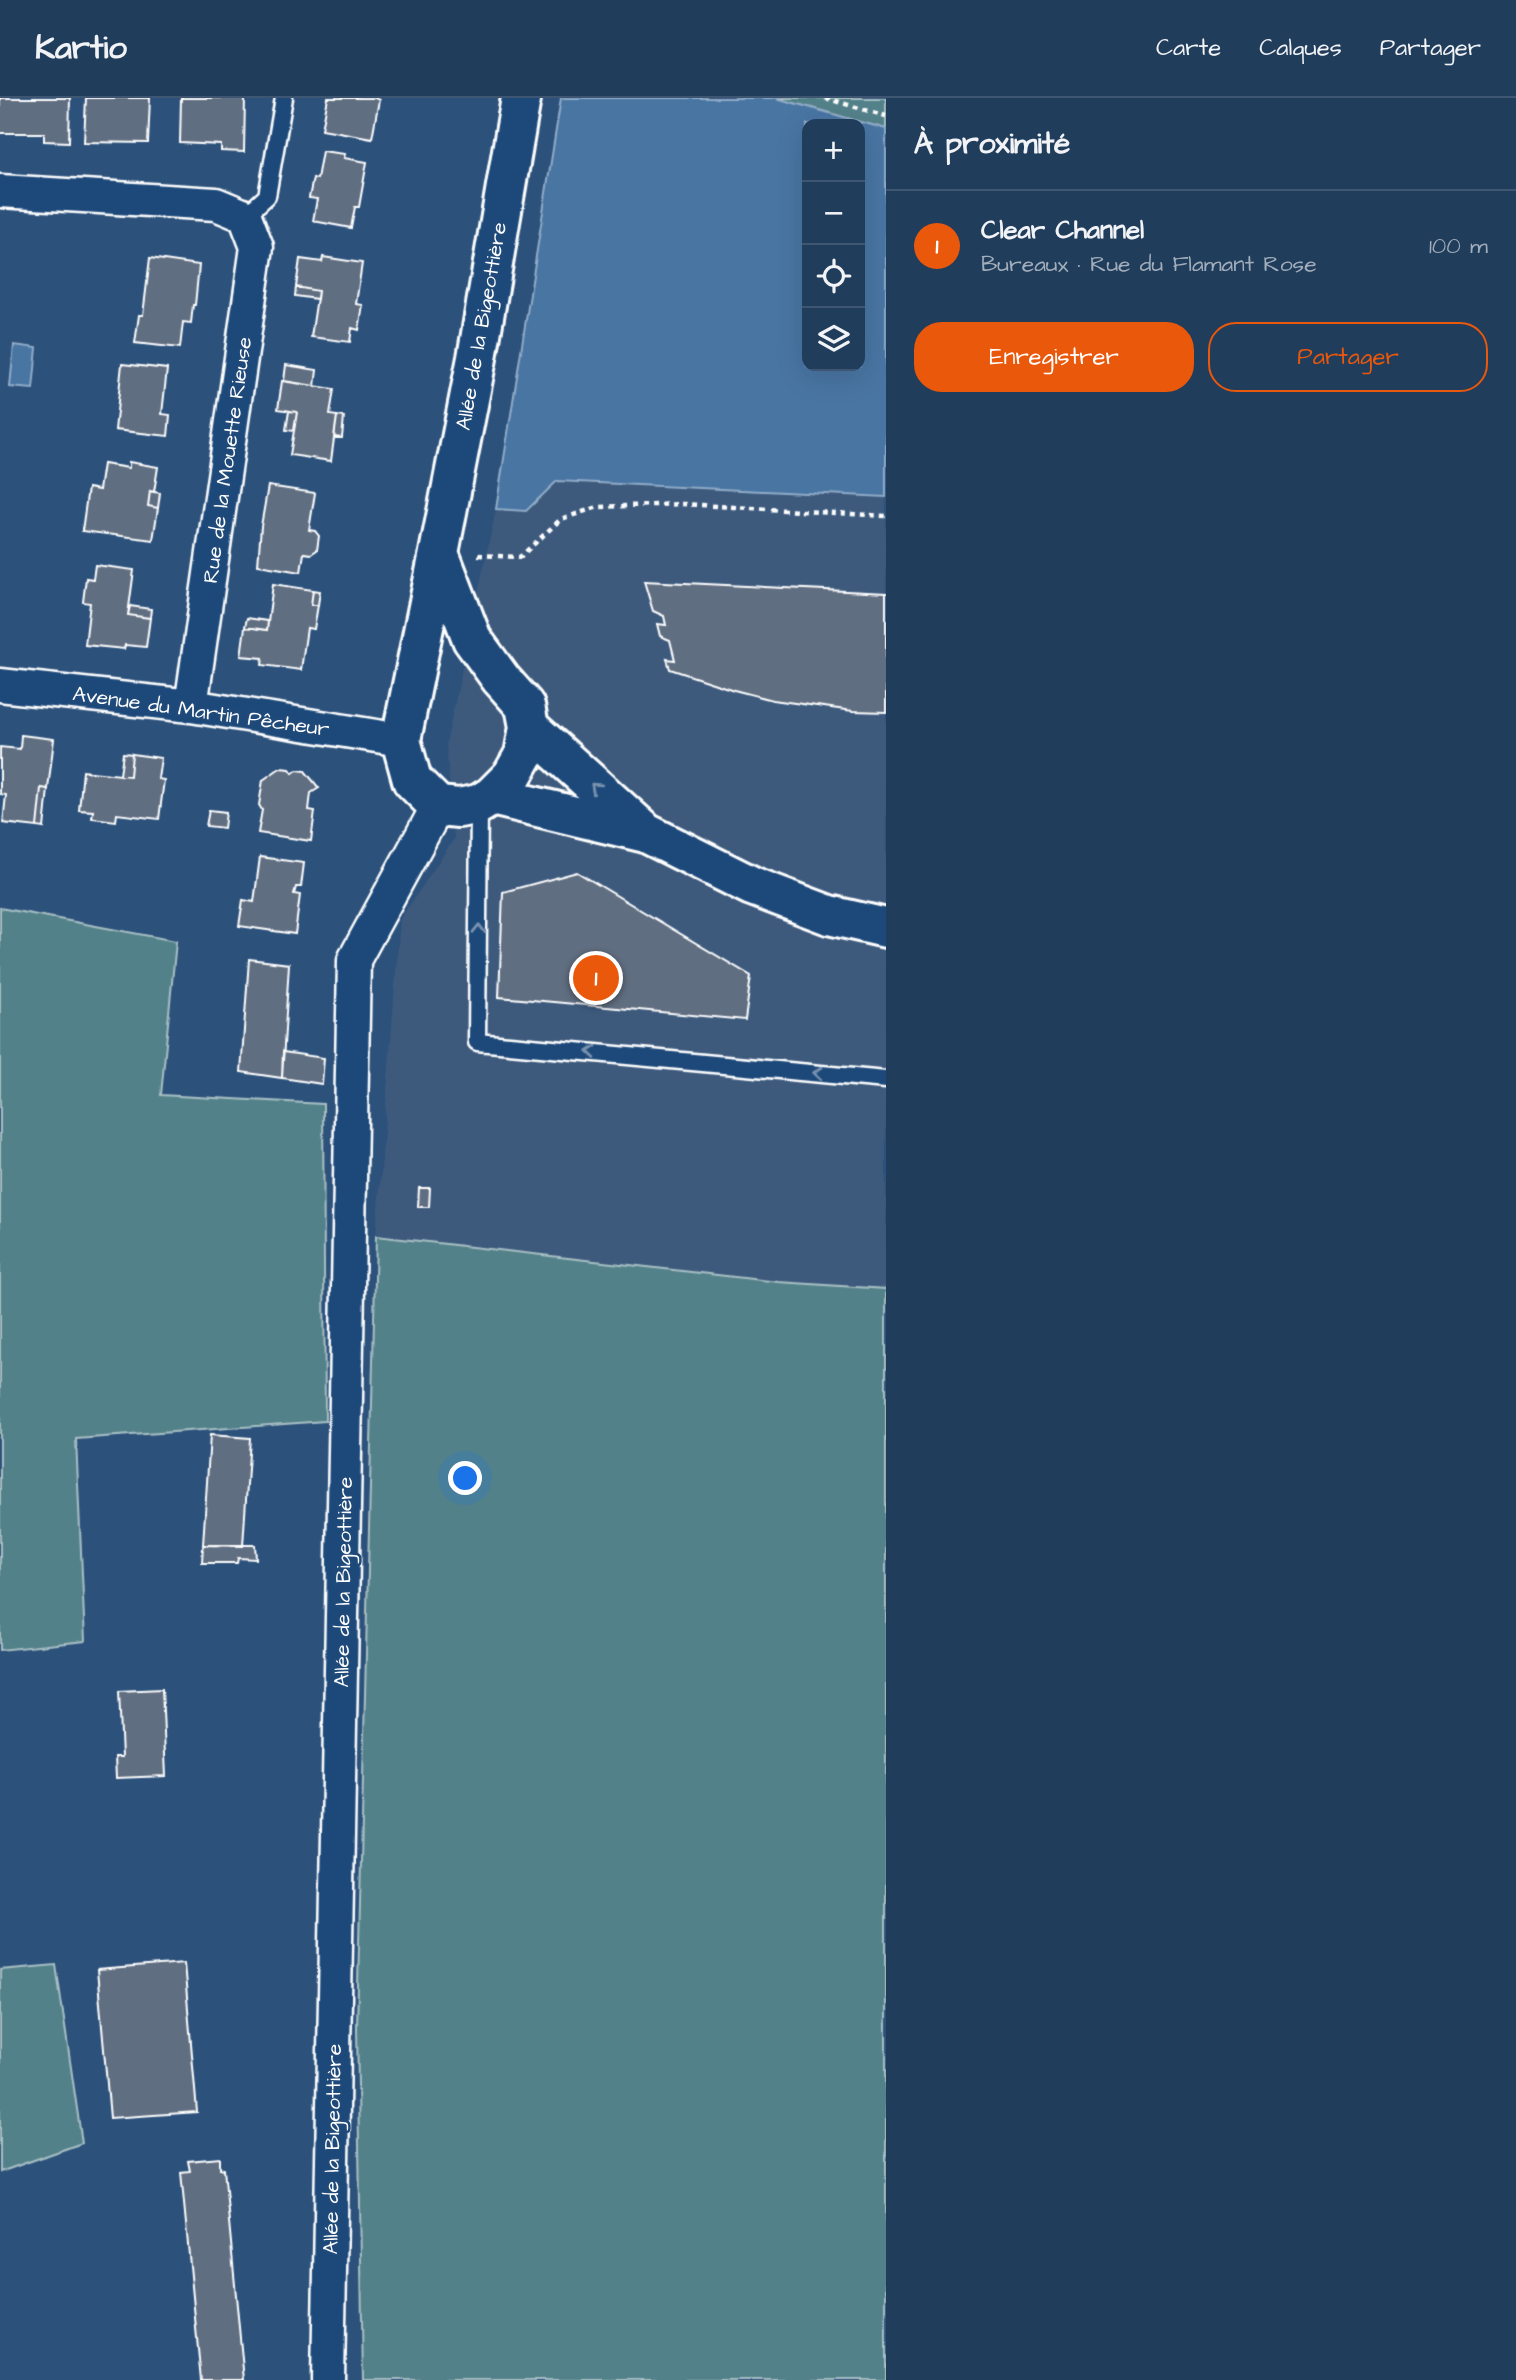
<!DOCTYPE html>
<html lang="fr">
<head>
<meta charset="utf-8">
<style>
  :root { --surface:#213d5c; --page:#2d4865; --text:#f1f3f6; --muted:#a2aebb; --line:#3e5672; --accent:#ea580c }
  body { margin:0; font-family:"Architects Daughter",sans-serif; background:var(--page); color:var(--text) }
  .controls { position:absolute; right:21px; top:21px; display:grid; overflow:hidden; border-radius:14px; box-shadow:0 7px 28px #0002 }
  .controls button { width:63px; height:63px; display:grid; place-items:center; padding:0; border:0; border-bottom:2px solid var(--line); background:var(--surface); color:var(--text); font:35px sans-serif }
  .you { position:absolute; left:466px; top:1381px; width:24px; height:24px; margin:-18px; border:5px solid #fff; border-radius:50%; background:#1a73e8; box-shadow:0 0 0 10px #1a73e833 }
  .badge { display:grid; place-items:center; width:46px; height:46px; border-radius:50%; background:var(--accent); color:#fff; font-size:23px; font-weight:700 }
  .pin { position:absolute; translate:-50% -50%; border:4px solid #fff; box-shadow:0 2px 7px #0006 }
  .list { margin:0; padding:0; list-style:none }
  h2 { display:flex; justify-content:space-between; align-items:center; height:91px; margin:0; padding:0 28px; font-size:30px }
  h2 small { font-size:23px; font-weight:400; color:var(--muted) }
  .list li { display:grid; grid-template-columns:46px 1fr auto; gap:21px; align-items:center; box-sizing:border-box; height:112px; padding:0 28px; border-top:2px solid var(--line) }
  .list b { display:block; font-size:26px; white-space:nowrap }
  .list p { margin:0; font-size:23px; white-space:nowrap; color:var(--muted) }
  .list em { font-size:23px; font-style:normal; color:var(--muted) }
  .actions { display:flex; gap:14px; padding:21px 28px }
  .actions a { flex:1; padding:16px 0; border:2px solid var(--accent); border-radius:28px; text-align:center; font-size:24px; color:var(--accent) }
  .actions .main { background:var(--accent); color:#fff }
  .icon { flex:none; width:38px; height:38px; fill:none; stroke:currentColor; stroke-width:2; stroke-linecap:round; stroke-linejoin:round }
  .map { position:relative; flex:none; width:886px; height:2282px; overflow:hidden }
  header { display:flex; align-items:center; gap:42px; box-sizing:border-box; height:98px; padding:0 35px; background:var(--surface); border-bottom:2px solid var(--line) }
  header strong { font-size:33px }
  nav { display:flex; gap:38px; margin-inline-start:auto; font-size:24px }
  main { display:flex }
  aside { flex:1; background:var(--surface) }
  .map>svg:first-child { display:block }
</style>
</head>
<body>
<header>
<strong>Kartio</strong>
<nav><a>Carte</a><a>Calques</a><a>Partager</a></nav>
</header>
<main>
<div class="map">
<svg width="886" height="2282" viewBox="0 0 886 2282">
  <rect width="100%" height="100%" fill="#2c517b"/>
  <filter id="ink" filterUnits="userSpaceOnUse"><feTurbulence type="fractalNoise" baseFrequency=".0143" numOctaves="2"/><feDisplacementMap in="SourceGraphic" scale="14" xChannelSelector="R" yChannelSelector="G"/><feConvolveMatrix kernelMatrix="1 2 1 2 8 2 1 2 1" color-interpolation-filters="sRGB"/></filter>
  <g filter="url(#ink)">
    <!-- built -->
    <path fill="#3c5a7d" d="M557 383 886 399V1191L779 1184 376 1138 400 821 454 741 446 646 496 411 526 413Z"/>
    <!-- green -->
    <path fill="#53818a" stroke="#a9c0c4" stroke-width="2" d="M776 0H886V31Z
      M0 810 176 843 161 997 323 1006 325 1323 76 1341 85 1543 0 1552Z
      M376 1138 779 1184 886 1191V2282H363L357 1930Z
      M56 1867 82 2045 0 2074V1872Z"/>
    <!-- water -->
    <path fill="#4875a3" stroke="#91acc8" stroke-width="2" fill-rule="evenodd" d="M561 0H776L886 31V399L557 383 526 413 496 411ZM860 26V268H807V26Z
      M14 247 37 250 33 291 10 289Z"/>
    <!-- building -->
    <path fill="#616e81" stroke="#fff" stroke-width="2" d="M0 0H70L69 44 44 43V35H0Z
      M86 0H150L148 45 84 44Z
      M181 0H245L244 54 221 53V47L180 45Z
      M328 0H375L379 2 372 40 322 31Z
      M322 53 345 56 344 60 367 64 359 109H355L351 130 313 123 317 101 309 100 313 80 317 81Z
      M323 159 362 165 356 206 363 207 359 232 352 230 350 244 311 239 318 193 296 189 300 161 322 164Z
      M150 160 199 167 195 207H193L191 225 183 224 180 250 135 245 139 217H143Z
      M296 189 318 193 317 201 295 198Z
      M122 266 167 271 162 316 170 317 168 338 115 332Z
      M286 267 317 272 315 288 284 283Z
      M282 283 334 291 330 317 337 318 331 363 290 357 297 314 278 311Z
      M289 313 297 314 294 333 286 332Z
      M337 318 344 319 342 340 334 339Z
      M129 364 158 369 154 394 150 393 148 408 158 410 153 442 82 433 88 390 99 392 103 366 129 370Z
      M268 388 315 395 309 432 315 433 319 438 317 452 311 456 304 455 301 474 258 467 261 428Z
      M150 393 160 395 158 410 148 408Z
      M95 467 134 472 128 517 150 520 146 549 125 547 124 551 85 547 90 505 83 504 86 480 93 481Z
      M644 483 886 495V614L853 613 773 602 734 592 670 571 667 561 675 562 670 542 660 538 657 526 666 527 664 518 653 513Z
      M273 486 313 492 311 507H318L314 531 307 530 301 572 262 567 263 560 241 558 245 529 267 532Z
      M313 492 320 493 318 507H311Z
      M130 508 151 511 150 520 128 517Z
      M247 520 268 523 267 532 245 529Z
      M21 637 54 641 48 691 41 690 37 729 3 725 6 697 0 696V649L20 651Z
      M123 655 132 656 130 678 120 677Z
      M132 656 161 660 158 681 164 682 159 721 117 716 116 723 92 720 93 713 79 712 83 673 130 678Z
      M280 670 290 671 293 675 297 672 305 673 319 690 311 695 309 712 315 713 311 743 258 735 262 712 259 707 263 682Z
      M41 690 48 691 44 730 37 729Z
      M209 712 226 714 224 730 206 728Z
      M260 759 304 765 301 789H296L294 796 300 797 295 836 239 828 243 802 254 804Z
      M577 774 751 878 745 922 499 899 503 794Z
      M249 861 289 866 282 980 241 974Z
      M283 954 324 960 322 986 282 980Z
      M419 1090H430L429 1109H418Z
      M210 1337 250 1340 243 1448 203 1447Z
      M203 1447H255L256 1461 238 1460 237 1465H202Z
      M162 1591 166 1678 116 1680 115 1659H122L119 1593Z
      M184 1865 197 2014 110 2020 97 1872Z
      M220 2060V2070L224 2071 244 2282H201L181 2074 190 2073 188 2063Z"/>
    <g fill="none" stroke-linecap="round" stroke-linejoin="round">
      <!-- service casing -->
      <g stroke="#fff" stroke-width="21">
        <path id="service" d="M245 118 267 98 284 0
          M479 706 477 944 886 982"/>
      </g>
      <!-- minor casing -->
      <g stroke="#fff" stroke-width="37">
        <path id="minor" d="M0 93 216 106 245 118 257 149 191 608
          M0 587 191 608 401 642
          M328 2282 354 862 438 708"/>
      </g>
      <!-- secondary casing -->
      <g stroke="#fff" stroke-width="44">
        <path id="secondary" d="M439 455 472 541 501 581 525 608 529 629 524 657 512 678 492 698 479 706 459 710 438 708 412 682 401 642Z
          M439 455 477 260 521 0
          M529 629 642 731
          M492 698 646 735 752 788 829 817 886 830"/>
      </g>
      <!-- path -->
      <path stroke="#fff" stroke-width="4.5" stroke-dasharray="5 5" stroke-linecap="butt" d="M825 0 886 18
        M478 457 520 459 561 421 598 409 683 406 886 418"/>
      <!-- service -->
      <use href="#service" stroke="#1f4a7a" stroke-width="16"/>
      <!-- minor -->
      <use href="#minor" stroke="#1f4a7a" stroke-width="32"/>
      <!-- secondary -->
      <use href="#secondary" stroke="#1f4a7a" stroke-width="38"/>
    </g>
    <!-- one-way arrows -->
    <defs><path id="oneway-chevron" d="M-2-3.5L2.5 0L-2 3.5" fill="none" stroke-width="1.6" stroke-linecap="round" stroke-linejoin="round" transform="scale(1.75)"/></defs>
    <g stroke="#7992af">
      <use href="#oneway-chevron" transform="translate(595 689) rotate(-138)"/>
      <use href="#oneway-chevron" transform="translate(479 831) rotate(-89)"/>
      <use href="#oneway-chevron" transform="translate(592 954) rotate(-175)"/>
      <use href="#oneway-chevron" transform="translate(818 975) rotate(-175)"/>
    </g>
  </g>
  <g text-anchor="middle" stroke-width="5" stroke-linejoin="round" paint-order="stroke">
    <!-- street labels -->
    <g font-size="21" fill="#fff" stroke="#1f4a7a">
      <text transform="translate(481 228) rotate(-80)" y="7">Allée de la Bigeottière</text>
      <text transform="translate(227 362) rotate(-82)" y="7">Rue de la Mouette Rieuse</text>
      <text transform="translate(201 613) rotate(8)" y="7">Avenue du Martin Pêcheur</text>
      <text transform="translate(343 1484) rotate(-89)" y="7">Allée de la Bigeottière</text>
      <text transform="translate(332 2051) rotate(-89)" y="7">Allée de la Bigeottière</text>
    </g>
  </g>
</svg>
<div class="controls">
<button>+</button>
<button>−</button>
<button><svg class="icon" aria-label="locate" viewBox="0 0 24 24"><circle cx="12" cy="12" r="6"/><path d="M12 2v4M12 18v4M2 12h4M18 12h4"/></svg></button>
<button><svg class="icon" aria-label="layers" viewBox="0 0 24 24"><path d="M12 4l9 5-9 5-9-5zM3 14l9 5 9-5"/></svg></button>
</div>
<div class="you"></div>
<div class="pin badge" style="left:596px;top:880px">1</div>
</div>
<aside>
<h2>À proximité<small></small></h2>
<ul class="list">
<li><span class="badge">1</span><div><b>Clear Channel</b><p>Bureaux · Rue du Flamant Rose</p></div><em>100 m</em></li>
</ul>
<div class="actions"><a class="main">Enregistrer</a><a>Partager</a></div>
</aside>
</main>
</body>
</html>
